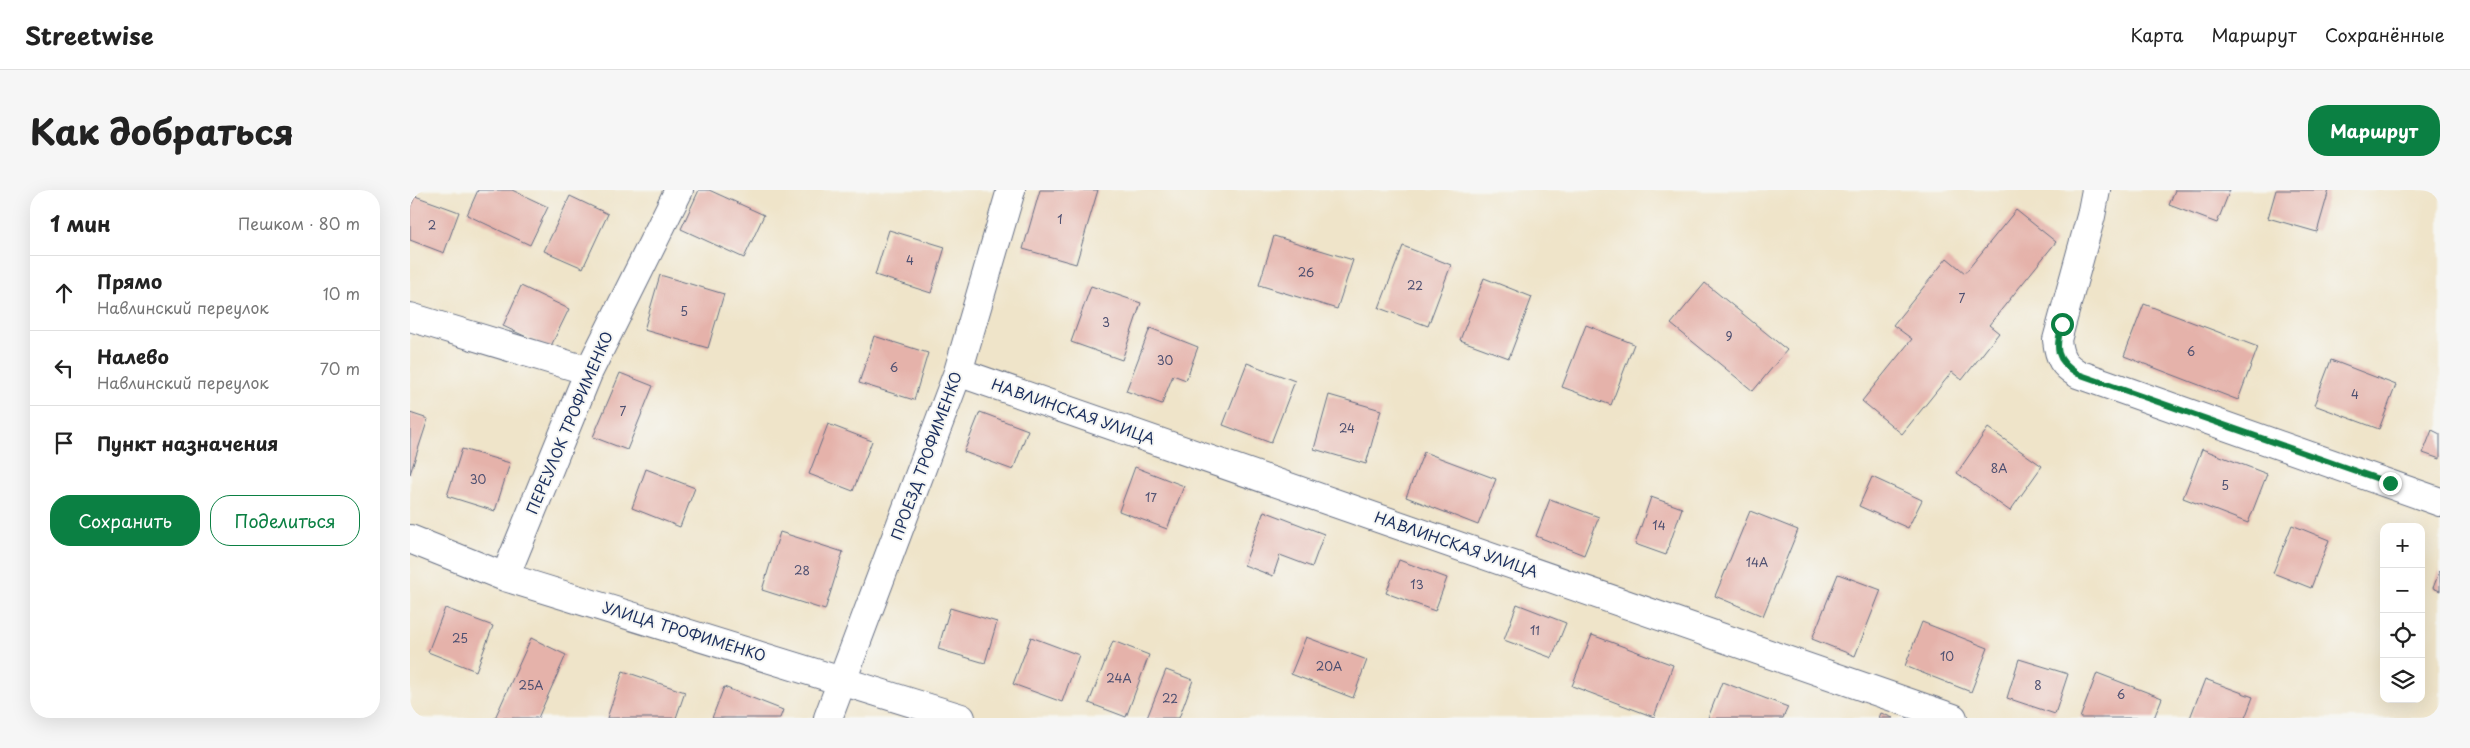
<!DOCTYPE html>
<html lang="ru">
<head>
<meta charset="utf-8">
<style>
  :root { --surface:#fff; --page:#f6f6f6; --text:#222; --muted:#767676; --line:#e0e0e0; --accent:#0b8043 }
  body { margin:0; font-family:"Playpen Sans",sans-serif; background:var(--page); color:var(--text) }
  .controls { position:absolute; right:15px; bottom:15px; display:grid; overflow:hidden; border-radius:10px; box-shadow:0 5px 20px #0002 }
  .controls button { width:45px; height:45px; display:grid; place-items:center; padding:0; border:0; border-bottom:1px solid var(--line); background:var(--surface); color:var(--text); font:25px sans-serif }
  .stop { position:absolute; width:15px; height:15px; margin:-11px; border:4px solid #0b8043; border-radius:50%; background:#fff }
  .stop.end { background:#0b8043; border-color:#fff; box-shadow:0 1px 5px #0008 }
  .list { margin:0; padding:0; list-style:none }
  h2 { display:flex; justify-content:space-between; align-items:center; height:65px; margin:0; padding:0 20px; font-size:21px }
  h2 small { font-size:16px; font-weight:400; color:var(--muted) }
  .list li { display:grid; grid-template-columns:32px 1fr auto; gap:15px; align-items:center; box-sizing:border-box; height:75px; padding:0 20px; border-top:1px solid var(--line) }
  .list b { display:block; font-size:19px; white-space:nowrap }
  .list p { margin:0; font-size:16px; white-space:nowrap; color:var(--muted) }
  .list em { font-size:16px; font-style:normal; color:var(--muted) }
  .actions { display:flex; gap:10px; padding:15px 20px }
  .actions a { flex:1; padding:11px 0; border:1px solid var(--accent); border-radius:20px; text-align:center; font-size:18px; color:var(--accent) }
  .actions .main { background:var(--accent); color:#fff }
  .icon { flex:none; width:28px; height:28px; fill:none; stroke:currentColor; stroke-width:2; stroke-linecap:round; stroke-linejoin:round }
  .map { position:relative; flex:none; width:2030px; height:528px; overflow:hidden; border-radius:20px }
  header { display:flex; align-items:center; gap:30px; box-sizing:border-box; height:70px; padding:0 25px; background:var(--surface); border-bottom:1px solid var(--line) }
  header strong { font-size:24px }
  nav { display:flex; gap:28px; margin-inline-start:auto; font-size:18px }
  .intro { display:flex; align-items:center; justify-content:space-between; box-sizing:border-box; height:120px; padding:0 30px }
  h1 { margin:0; font-size:35px }
  .button { padding:12px 22px; border-radius:20px; background:var(--accent); color:#fff; font-size:18px; font-weight:700 }
  main { display:flex; gap:30px; padding:0 30px }
  aside { flex:1; background:var(--surface); border-radius:20px; box-shadow:0 5px 20px #0002 }
  .map>svg:first-child { display:block }
</style>
</head>
<body>
<header>
<strong>Streetwise</strong>
<nav><a>Карта</a><a>Маршрут</a><a>Сохранённые</a></nav>
</header>
<div class="intro"><h1>Как добраться</h1><a class="button">Маршрут</a></div>
<main>
<aside>
<h2>1 мин<small>Пешком · 80 m</small></h2>
<ul class="list">
<li><svg class="icon" aria-label="ahead" viewBox="0 0 24 24"><path d="M12 20V5M6 11l6-6 6 6"/></svg><div><b>Прямо</b><p>Навлинский переулок</p></div><em>10 m</em></li>
<li><svg class="icon" aria-label="left" viewBox="0 0 24 24"><path d="M17 20v-9H6M10 6l-5 5 5 5"/></svg><div><b>Налево</b><p>Навлинский переулок</p></div><em>70 m</em></li>
<li><svg class="icon" aria-label="arrive" viewBox="0 0 24 24"><path d="M6 21V4h12l-3 4 3 4H6"/></svg><div><b>Пункт назначения</b></div></li>
</ul>
<div class="actions"><a class="main">Сохранить</a><a>Поделиться</a></div>
</aside>
<div class="map">
<svg width="2030" height="528" viewBox="0 0 2030 528">
  <rect width="100%" height="100%" fill="#f6f6f2"/>
  <filter id="ink" filterUnits="userSpaceOnUse"><feTurbulence type="fractalNoise" baseFrequency=".02" numOctaves="2"/><feDisplacementMap in="SourceGraphic" scale="10" xChannelSelector="R" yChannelSelector="G"/><feConvolveMatrix kernelMatrix="1 2 1 2 8 2 1 2 1" color-interpolation-filters="sRGB"/></filter>
  <filter id="wash" filterUnits="userSpaceOnUse"><feTurbulence type="fractalNoise" baseFrequency=".0096" numOctaves="4" result="noise"/><feDisplacementMap in="SourceGraphic" scale="20" xChannelSelector="R" yChannelSelector="G"/><feGaussianBlur stdDeviation="1.12" result="paint"/><feColorMatrix in="noise" values="0 0 0 0 0 0 0 0 0 0 0 0 0 0 0 0 0 1.4 0 .05"/><feComposite in="paint" operator="in"/></filter>
  <g filter="url(#wash)">
    <rect width="100%" height="100%" fill="#efe4c9"/>
    <g id="blocks">
      <!-- building -->
      <path fill="#e5b2aa" d="M68 0H102L138 17 120 55 57 25Z
        M289 0H299L354 25 334 68 271 39Z
        M630 0H688L666 74 613 59Z
        M1765 0H1820L1807 33 1759 15Z
        M1866 0H1919L1907 42 1858 28Z
        M5 6 49 22 34 63 0 50V18Z
        M160 6 198 24 173 78 134 61Z
        M1606 20 1646 52 1579 135 1589 143 1552 190 1542 182 1492 244 1452 211 1502 149 1483 135 1537 68 1555 83Z
        M479 40 535 57 521 103 465 85Z
        M864 46 943 70 927 119 849 95Z
        M993 56 1041 75 1018 136 969 118Z
        M250 85 314 104 298 158 234 140Z
        M1074 88 1122 107 1099 168 1050 150Z
        M1295 93 1377 160 1343 201 1261 134Z
        M111 96 159 119 140 158 93 136Z
        M681 96 731 113 712 170 661 152Z
        M1734 114 1848 157 1828 210 1714 166Z
        M1176 135 1224 154 1201 215 1152 197Z
        M740 138 788 157 776 190 763 185 752 214 716 201Z
        M464 146 518 163 504 210 449 193Z
        M1921 170 1986 195 1969 239 1904 215Z
        M837 173 885 191 861 253 813 235Z
        M210 183 243 196 217 260 183 247Z
        M919 205 971 220 956 274 904 259Z
        M570 222 618 240 603 280 554 262Z
        M0 223 18 229 0 284Z
        M418 234 462 251 443 301 399 284Z
        M1578 238 1632 276 1600 321 1547 283Z
        M2022 240 2030 244V269L2013 263Z
        M52 259 100 273 85 321 37 306Z
        M1792 259 1857 284 1838 333 1773 308Z
        M1014 262 1086 289 1068 335 996 307Z
        M725 277 774 296 757 339 709 321Z
        M236 279 285 298 270 337 222 318Z
        M1462 287 1512 310 1498 338 1449 316Z
        M1241 307 1272 318 1256 365 1225 354Z
        M1140 309 1189 327 1174 365 1126 346Z
        M854 321 914 344 902 377 870 365 863 386 834 375Z
        M1340 321 1388 340 1353 426 1305 406Z
        M1882 335 1919 350 1901 398 1863 383Z
        M370 342 433 362 415 420 352 400Z
        M989 370 1037 388 1025 421 976 403Z
        M2030 380V401L2023 398Z
        M1428 384 1471 400 1445 466 1402 449Z
        M1107 414 1156 433 1142 468 1094 450Z
        M35 418 83 436 66 481 18 462Z
        M540 418 587 432 575 473 528 459Z
        M1512 432 1578 458 1561 502 1495 476Z
        M1182 445 1263 475 1244 527 1162 496Z
        M621 447 669 465 652 512 603 494Z
        M896 447 957 470 943 508 881 484Z
        M121 448 156 465 128 528H85Z
        M703 451 739 465 716 527 679 513Z
        M1609 469 1658 484 1645 524 1597 508Z
        M756 480 783 490 769 528H737Z
        M213 481 275 502 266 528H197Z
        M1687 483 1752 508 1744 528H1670Z
        M1795 489 1843 507 1835 528H1780Z
        M1312 492 1378 517 1373 528H1298Z
        M314 497 373 520 370 528H302Z
        M1471 523 1483 528H1469Z"/>
    </g>
  </g>
  <g filter="url(#ink)">
    <use href="#blocks" fill-opacity="0" stroke="#656e83" stroke-width="1"/>
    <g fill="none" stroke-linecap="round" stroke-linejoin="round">
      <!-- minor casing -->
      <g stroke="#656e83" stroke-width="30">
        <path id="minor" d="M1686 0 1681 26 1647 150C1649 168 1653 175 1668 184L2030 312
          M0 127 179 181
          M548 182 1543 528
          M0 349 95 387 551 528
          M95 387 179 181 269 0
          M418 528 548 182 601 0"/>
      </g>
      <!-- minor -->
      <use href="#minor" stroke="#fff" stroke-width="28"/>
    </g>
  </g>
  <g fill="none" stroke-linecap="round" stroke-linejoin="round" filter="url(#ink)">
    <!-- route -->
    <path stroke="#0b8043" stroke-width="6" d="M1652 134C1645 158 1645 170 1668 184L1980 293"/>
  </g>
  <g text-anchor="middle" stroke-width="4" stroke-linejoin="round" paint-order="stroke">
    <!-- number labels -->
    <g font-size="12" fill="#4e5071">
      <text x="650" y="34">1</text>
      <text x="22" y="40">2</text>
      <text x="500" y="75">4</text>
      <text x="896" y="87">26</text>
      <text x="1005" y="100">22</text>
      <text x="1552" y="113">7</text>
      <text x="274" y="126">5</text>
      <text x="696" y="137">3</text>
      <text x="1319" y="151">9</text>
      <text x="1781" y="166">6</text>
      <text x="755" y="175">30</text>
      <text x="484" y="182">6</text>
      <text x="1945" y="209">4</text>
      <text x="213" y="226">7</text>
      <text x="937" y="243">24</text>
      <text x="1589" y="283">8А</text>
      <text x="68" y="294">30</text>
      <text x="1815" y="300">5</text>
      <text x="741" y="312">17</text>
      <text x="1249" y="340">14</text>
      <text x="1347" y="377">14А</text>
      <text x="392" y="385">28</text>
      <text x="1007" y="399">13</text>
      <text x="1125" y="445">11</text>
      <text x="50" y="453">25</text>
      <text x="1537" y="471">10</text>
      <text x="919" y="481">20А</text>
      <text x="709" y="493">24А</text>
      <text x="121" y="500">25А</text>
      <text x="1628" y="500">8</text>
      <text x="1711" y="509">6</text>
      <text x="760" y="513">22</text>
    </g>
    <!-- street labels -->
    <g font-size="15" fill="#1b2f5e" stroke="#f6f6f2">
      <text transform="translate(663 222) rotate(19)" y="5">НАВЛИНСКАЯ УЛИЦА</text>
      <text transform="translate(160 233) rotate(-67)" y="5">ПЕРЕУЛОК ТРОФИМЕНКО</text>
      <text transform="translate(517 266) rotate(-70)" y="5">ПРОЕЗД ТРОФИМЕНКО</text>
      <text transform="translate(1046 355) rotate(19)" y="5">НАВЛИНСКАЯ УЛИЦА</text>
      <text transform="translate(274 442) rotate(17)" y="5">УЛИЦА ТРОФИМЕНКО</text>
    </g>
  </g>
</svg>
<div class="controls">
<button>+</button>
<button>−</button>
<button><svg class="icon" aria-label="locate" viewBox="0 0 24 24"><circle cx="12" cy="12" r="6"/><path d="M12 2v4M12 18v4M2 12h4M18 12h4"/></svg></button>
<button><svg class="icon" aria-label="layers" viewBox="0 0 24 24"><path d="M12 4l9 5-9 5-9-5zM3 14l9 5 9-5"/></svg></button>
</div>
<div class="stop" style="left:1652px;top:134px"></div>
<div class="stop end" style="left:1980px;top:293px"></div>
</div>
</main>
</body>
</html>
